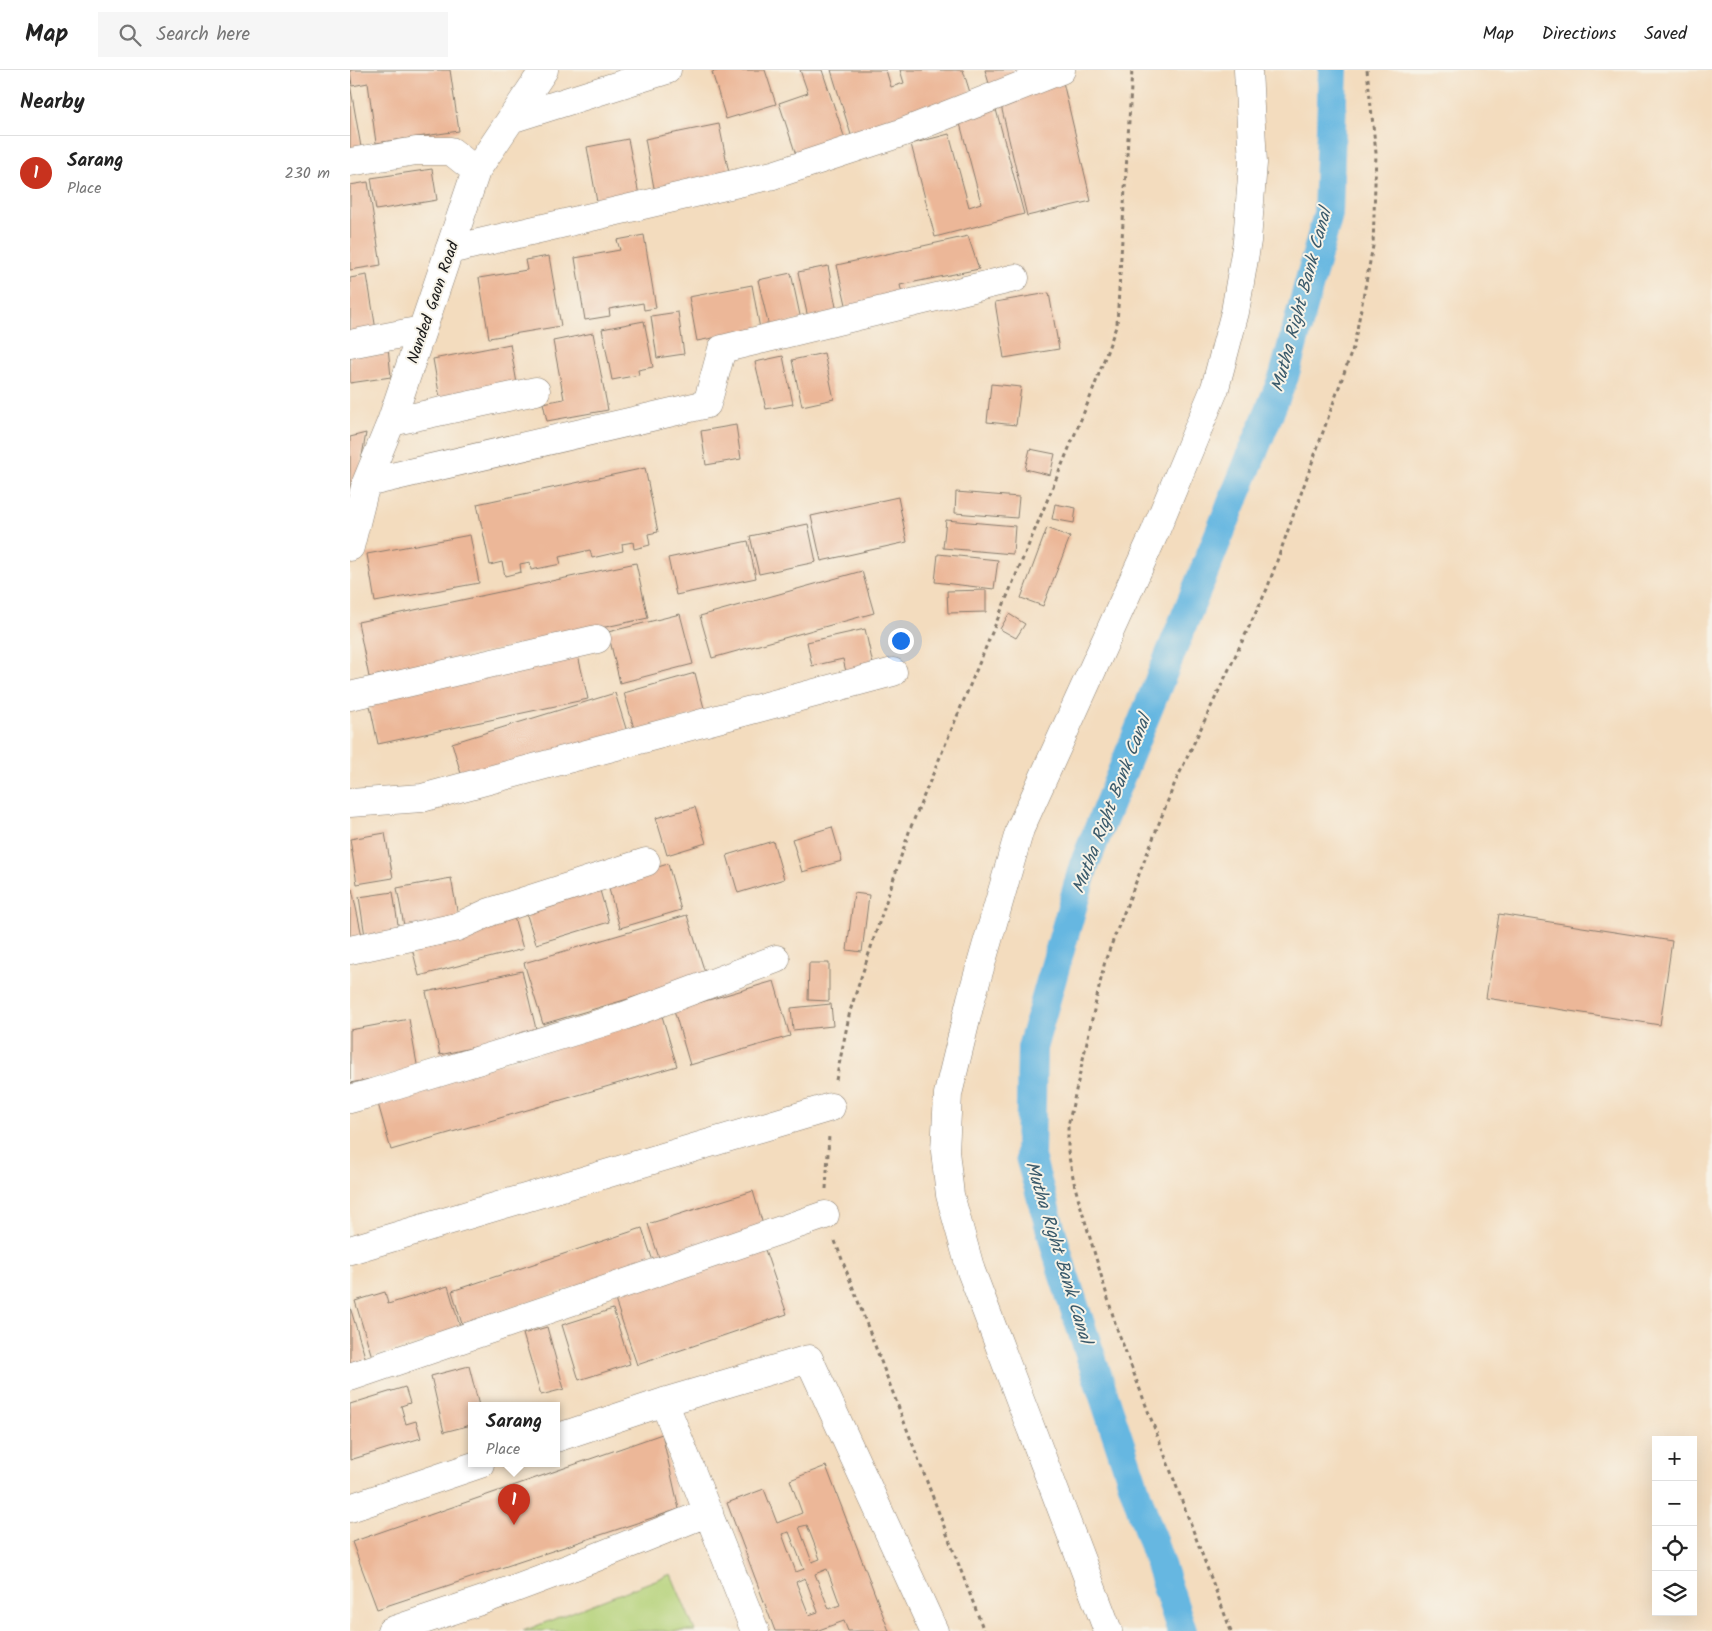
<!DOCTYPE html>
<html lang="en">
<head>
<meta charset="utf-8">
<style>
  :root { --surface:#fff; --page:#f6f6f6; --text:#222; --muted:#767676; --line:#e0e0e0; --accent:#c8321e }
  body { margin:0; font-family:Kalam,sans-serif; background:var(--page); color:var(--text) }
  .controls { position:absolute; right:15px; bottom:15px; display:grid; overflow:hidden; border-radius:0px; box-shadow:0 5px 20px #0002 }
  .controls button { width:45px; height:45px; display:grid; place-items:center; padding:0; border:0; border-bottom:1px solid var(--line); background:var(--surface); color:var(--text); font:25px sans-serif }
  .you { position:absolute; left:550px; top:570px; width:18px; height:18px; margin:-12px; border:4px solid #fff; border-radius:50%; background:#1a73e8; box-shadow:0 0 0 8px #1a73e833 }
  .badge { display:grid; place-items:center; width:32px; height:32px; border-radius:50%; background:var(--accent); color:#fff; font-size:16px; font-weight:700 }
  .pin { position:absolute; translate:-50% -41px; filter:drop-shadow(0 1px 2px #0008) }
  .pin::after { content:''; position:absolute; top:26px; width:18px; height:15px; background:inherit; clip-path:polygon(0 0,100% 0,50% 100%) }
  .popup { position:absolute; left:118px; top:1332px; width:92px; height:65px; box-sizing:border-box; display:grid; place-content:center; border-radius:0px; background:var(--surface); filter:drop-shadow(0 1px 4px #0005); font-size:16px; white-space:nowrap; color:var(--muted) }
  .popup b { font-size:19px; color:var(--text) }
  .popup::after { content:''; position:absolute; left:50%; top:100%; margin-left:-10px; border:10px solid transparent; border-top-color:var(--surface) }
  .list { margin:0; padding:0; list-style:none }
  h2 { display:flex; justify-content:space-between; align-items:center; height:65px; margin:0; padding:0 20px; font-size:21px }
  h2 small { font-size:16px; font-weight:400; color:var(--muted) }
  .list li { display:grid; grid-template-columns:32px 1fr auto; gap:15px; align-items:center; box-sizing:border-box; height:75px; padding:0 20px; border-top:1px solid var(--line) }
  .list b { display:block; font-size:19px; white-space:nowrap }
  .list p { margin:0; font-size:16px; white-space:nowrap; color:var(--muted) }
  .list em { font-size:16px; font-style:normal; color:var(--muted) }
  .icon { flex:none; width:28px; height:28px; fill:none; stroke:currentColor; stroke-width:2; stroke-linecap:round; stroke-linejoin:round }
  .map { position:relative; flex:none; width:1362px; height:1561px; overflow:hidden }
  header { display:flex; align-items:center; gap:30px; box-sizing:border-box; height:70px; padding:0 25px; background:var(--surface); border-bottom:1px solid var(--line) }
  header strong { font-size:24px }
  nav { display:flex; gap:28px; margin-inline-start:auto; font-size:18px }
  .search { width:350px; height:45px; background:var(--page); display:flex; align-items:center; gap:12px; box-sizing:border-box; padding:0 18px; border-radius:0px; color:var(--muted); font-size:19px }
  main { display:flex }
  aside { flex:1; background:var(--surface) }
  .map>svg:first-child { display:block }
</style>
</head>
<body>
<header>
<strong>Map</strong>
<div class="search"><svg class="icon" aria-label="search" viewBox="0 0 24 24"><circle cx="10" cy="10" r="6"/><path d="M15 15l6 6"/></svg>Search here</div>
<nav><a>Map</a><a>Directions</a><a>Saved</a></nav>
</header>
<main>
<aside>
<h2>Nearby<small></small></h2>
<ul class="list">
<li><span class="badge">1</span><div><b>Sarang</b><p>Place</p></div><em>230 m</em></li>
</ul>
</aside>
<div class="map">
<svg width="1362" height="1561" viewBox="0 0 1362 1561">
  <rect width="100%" height="100%" fill="#f7f3e8"/>
  <filter id="ink" filterUnits="userSpaceOnUse"><feTurbulence type="fractalNoise" baseFrequency=".02" numOctaves="2"/><feDisplacementMap in="SourceGraphic" scale="10" xChannelSelector="R" yChannelSelector="G"/><feConvolveMatrix kernelMatrix="1 2 1 2 8 2 1 2 1" color-interpolation-filters="sRGB"/></filter>
  <filter id="wash" filterUnits="userSpaceOnUse"><feTurbulence type="fractalNoise" baseFrequency=".0096" numOctaves="4" result="noise"/><feDisplacementMap in="SourceGraphic" scale="20" xChannelSelector="R" yChannelSelector="G"/><feGaussianBlur stdDeviation="1.12" result="paint"/><feColorMatrix in="noise" values="0 0 0 0 0 0 0 0 0 0 0 0 0 0 0 0 0 1.4 0 .05"/><feComposite in="paint" operator="in"/></filter>
  <g filter="url(#wash)">
    <rect width="100%" height="100%" fill="#f3dcbe"/>
    <!-- green -->
    <path fill="#b4d178" stroke="#68764a" d="M321 1504 345 1561H173Z"/>
    <g fill="none" stroke-linecap="round" stroke-linejoin="round">
      <!-- canal -->
      <path stroke="#66b7e1" stroke-width="30" d="M832 1561 714 1206 680 1087 682 978 734 795 934 306 978 144 983 0"/>
    </g>
    <g id="blocks">
      <!-- building -->
      <path fill="#ecb798" fill-rule="evenodd" d="M0 0H100L109 61 26 73 18 13 2 16Z
        M370 0H415L426 34 376 49 362 2Z
        M450 0H472L496 72 447 88 429 33 458 23Z
        M481 0H536L541 17 554 13 550 0H613L622 29 502 68Z
        M635 0H691L640 17Z
        M713 12 741 131 677 146 649 27Z
        M0 14 11 77 0 78Z
        M644 32 674 144 585 167 561 74 599 64 619 137 631 133 607 42Z
        M369 54 379 103 304 118 295 69Z
        M278 69 289 125 247 132 237 77Z
        M82 99 87 130 26 140 21 108Z
        M18 112 31 195 0 200V115Z
        M294 165 306 238 294 240 293 233 259 239 260 246 235 250 225 188 270 180 267 170Z
        M618 166 629 199 550 215 553 227 497 239 487 195Z
        M199 186 211 256 139 268 129 208 177 200 175 190Z
        M478 196 487 242 458 248 448 202Z
        M441 203 451 250 419 257 408 210Z
        M17 205 26 260 0 264V208Z
        M402 215 410 259 347 271 339 227Z
        M699 223 709 279 654 288 645 232Z
        M328 242 334 284 307 288 301 246Z
        M294 251 303 297 288 300 289 305 262 310 252 259Z
        M243 263 258 340 197 351 193 333 214 329 203 271Z
        M160 274 168 319 91 334 83 289Z
        M38 277 41 307 0 313V282Z
        M474 283 484 329 452 336 442 290Z
        M433 286 443 334 416 339 405 292Z
        M641 314 671 317 666 355 637 352Z
        M386 355 391 389 356 395 351 361Z
        M16 363 1 450H0V367Z
        M680 379 705 384 700 405 675 399Z
        M295 398 308 462 298 464 300 475 284 479 283 472 272 474 273 481 242 488 240 480 209 487 211 494 181 500 180 492 170 494 171 502 155 506 152 492 140 495 127 434Z
        M606 422 669 427 667 448 605 443Z
        M548 427 557 472 471 491 461 446Z
        M705 434 726 438 724 453 702 449Z
        M596 450 665 456 663 484 593 478Z
        M458 454 466 492 409 504 400 466Z
        M697 458 720 467 693 536 671 528Z
        M120 465 129 513 25 532 17 484Z
        M398 471 406 508 326 525 318 488Z
        M588 484 648 490 644 519 585 512Z
        M286 493 298 548 19 607 8 552Z
        M512 501 524 543 362 588 350 546Z
        M636 520V542L598 543 597 521Z
        M330 544 343 594 270 613 258 562Z
        M659 544 675 554 666 568 650 559Z
        M515 559 524 599 497 606 493 589 462 596 457 572Z
        M227 581 238 629 28 674 18 626Z
        M345 603 355 642 285 662 274 623Z
        M265 623 278 665 114 714 102 673Z
        M345 737 356 773 317 785 306 748Z
        M482 757 492 791 452 802 442 769Z
        M35 763 43 808 7 814 0 769Z
        M423 771 434 809 388 823 377 785Z
        M318 794 331 840 270 858 257 812Z
        M101 808 109 851 55 861 47 818Z
        M249 817 259 852 186 874 175 839Z
        M2 819 12 866 0 869V820Z
        M43 822 49 861 15 866 9 827Z
        M504 823 519 825 512 882 497 880Z
        M1149 844 1322 871 1310 955 1136 928Z
        M337 845 356 906 193 954 174 893Z
        M164 847 173 879 69 906 61 874Z
        M459 893H479V931L458 930Z
        M172 901 187 963 90 985 76 922Z
        M424 911 440 966 340 995 324 940Z
        M481 934 483 956 443 960 441 938Z
        M312 946 327 996 41 1080 27 1030Z
        M59 949 68 1000 0 1013V960Z
        M403 1121 414 1158 310 1191 298 1154Z
        M292 1158 303 1191 112 1254 102 1221Z
        M413 1174 437 1244 287 1295 263 1224Z
        M98 1216 111 1260 22 1287 5 1231 35 1222 38 1234Z
        M0 1237 16 1290 0 1294Z
        M263 1239 280 1294 229 1310 212 1255Z
        M197 1257 214 1319 191 1325 173 1264Z
        M119 1296 129 1336H121V1355L94 1362 81 1306Z
        M55 1317 60 1333 51 1336 56 1354 66 1351 71 1368 0 1390V1334Z
        M312 1364 329 1439 27 1539 2 1472Z
        M476 1396 539 1561H498L494 1551 466 1561H425L377 1433 414 1419 427 1453 452 1443 440 1410ZM457 1455 470 1489 462 1492 449 1457ZM439 1462 454 1499 446 1502 432 1464ZM477 1499 490 1535 479 1539 465 1504ZM455 1508 468 1542 459 1545 446 1512Z"/>
    </g>
  </g>
  <g filter="url(#ink)">
    <use href="#blocks" fill-opacity="0" stroke="#887c6d" stroke-width="1"/>
    <g fill="none" stroke-linecap="round" stroke-linejoin="round">
      <!-- street casing -->
      <g stroke="#887c6d" stroke-width="29">
        <path id="street" d="M161 49 317 0
          M0 92 66 81H101L126 101
          M99 180 423 105 551 63 711 0
          M0 274 72 260
          M41 352 186 321
          M16 413 357 334 372 279 665 208
          M0 477 16 413 41 352 126 101 194 0
          M0 626 247 569
          M0 733 72 728 543 602
          M0 880 107 857 140 842 296 792
          M0 1029 22 1023 274 946 426 889
          M0 1180 481 1037
          M0 1307 475 1145
          M314 1332 405 1561
          M206 1368 314 1332 459 1289 584 1561
          M0 1438 130 1394
          M41 1561 139 1528 222 1497 359 1442
          M758 1561 621 1201 600 1125 595 1081 598 1024 621 929 670 759 805 462 865 318 885 242 897 171 903 93 898 0"/>
      </g>
      <!-- path -->
      <path stroke="#887c6d" stroke-width="3" stroke-dasharray="4 4" stroke-linecap="butt" d="M486 1010 500 941 560 759 742 323 767 254 782 0
        M476 1119 479 1065
        M485 1171 634 1561
        M881 1561 766 1256 725 1117 718 1082V1056L755 891 824 715 917 519 1004 275 1023 176 1026 83 1017 0"/>
      <!-- street -->
      <use href="#street" stroke="#fff" stroke-width="28"/>
    </g>
  </g>
  <g text-anchor="middle" stroke-width="4" stroke-linejoin="round" paint-order="stroke">
    <!-- street labels -->
    <g font-size="16" fill="#1c1c1c" stroke="#f7f3e8">
      <text transform="translate(82 232) rotate(-71)" y="6">Nanded Gaon Road</text>
    </g>
    <!-- water labels -->
    <g font-size="18" font-style="italic" fill="#3a5a6b" stroke="#f7f3e8">
      <text transform="translate(951 230) rotate(-75)" y="6">Mutha Right Bank Canal</text>
      <text transform="translate(761 734) rotate(-69)" y="6">Mutha Right Bank Canal</text>
      <text transform="translate(709 1182) rotate(73)" y="6">Mutha Right Bank Canal</text>
    </g>
  </g>
</svg>
<div class="controls">
<button>+</button>
<button>−</button>
<button><svg class="icon" aria-label="locate" viewBox="0 0 24 24"><circle cx="12" cy="12" r="6"/><path d="M12 2v4M12 18v4M2 12h4M18 12h4"/></svg></button>
<button><svg class="icon" aria-label="layers" viewBox="0 0 24 24"><path d="M12 4l9 5-9 5-9-5zM3 14l9 5 9-5"/></svg></button>
</div>
<div class="you"></div>
<div class="pin badge" style="left:164px;top:1455px">1</div>
<div class="popup"><b>Sarang</b>Place</div>
</div>
</main>
</body>
</html>
